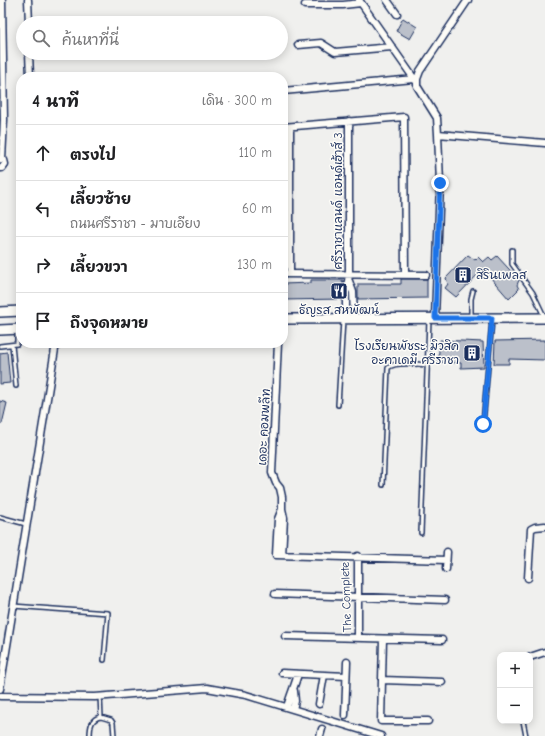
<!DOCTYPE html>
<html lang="th">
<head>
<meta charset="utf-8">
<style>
  :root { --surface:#fff; --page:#f6f6f6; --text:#202124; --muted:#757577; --line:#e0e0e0 }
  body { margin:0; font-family:"Comic Neue","Playpen Sans Thai",sans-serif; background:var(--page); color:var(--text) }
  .controls { position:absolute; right:12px; bottom:12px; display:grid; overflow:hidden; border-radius:8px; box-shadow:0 2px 10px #0003 }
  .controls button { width:36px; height:36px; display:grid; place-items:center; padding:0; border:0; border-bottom:1px solid var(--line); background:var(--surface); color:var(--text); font:20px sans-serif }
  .stop { position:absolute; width:12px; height:12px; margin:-9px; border:3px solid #1a73e8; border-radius:50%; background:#fff }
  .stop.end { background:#1a73e8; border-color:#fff; box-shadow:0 1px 4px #0008 }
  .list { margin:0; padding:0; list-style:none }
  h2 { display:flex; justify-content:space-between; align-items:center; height:52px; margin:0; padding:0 16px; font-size:17px }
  h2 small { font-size:13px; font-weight:400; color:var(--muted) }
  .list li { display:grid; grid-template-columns:26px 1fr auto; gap:12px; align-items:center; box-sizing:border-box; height:56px; padding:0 16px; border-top:1px solid var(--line) }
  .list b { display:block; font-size:15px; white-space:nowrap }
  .list p { margin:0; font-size:13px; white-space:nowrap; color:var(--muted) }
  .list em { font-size:13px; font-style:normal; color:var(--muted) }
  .icon { flex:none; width:22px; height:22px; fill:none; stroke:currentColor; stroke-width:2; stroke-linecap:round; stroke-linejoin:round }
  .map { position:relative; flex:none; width:545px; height:736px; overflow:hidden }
  .search { position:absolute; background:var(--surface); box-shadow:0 2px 10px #0003; left:16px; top:16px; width:272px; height:44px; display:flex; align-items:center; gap:10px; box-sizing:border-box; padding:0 14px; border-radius:22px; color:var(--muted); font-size:15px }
  .panel { position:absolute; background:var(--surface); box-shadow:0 2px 10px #0003; left:16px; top:72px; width:272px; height:276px; border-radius:16px }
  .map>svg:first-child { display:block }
</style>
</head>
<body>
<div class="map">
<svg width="545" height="736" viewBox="0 0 545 736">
  <rect width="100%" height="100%" fill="#f0f0ee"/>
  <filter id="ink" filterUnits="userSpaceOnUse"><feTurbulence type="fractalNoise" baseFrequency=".025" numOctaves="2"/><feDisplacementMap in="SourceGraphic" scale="8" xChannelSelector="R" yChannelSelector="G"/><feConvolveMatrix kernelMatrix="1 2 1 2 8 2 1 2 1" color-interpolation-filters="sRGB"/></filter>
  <g filter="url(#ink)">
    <!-- building -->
    <path fill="#bbc0ca" stroke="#1b2f5e" d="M403 18 417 27 410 39 396 31Z
      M468 255 475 260 478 257 483 262 489 257 492 260 497 256 519 280 517 285 519 289 509 299 483 269 456 297 445 288 448 284 446 278Z
      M401 279H427V298L358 299V284H401Z
      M311 280H343L342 299 283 300V284L311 283Z
      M440 340 483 342 484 367 461 368V363L438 362Z
      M545 340V360L509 359V364H494L495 341Z
      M7 352 10 383 0 384V353Z
      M0 401 7 403 2 424H0Z"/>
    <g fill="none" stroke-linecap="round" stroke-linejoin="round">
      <!-- lane casing -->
      <g stroke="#1b2f5e" stroke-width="6">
        <path id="lane" d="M512 250V264L533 293 544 316
          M471 317V299L473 291
          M12 345 16 386
          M0 346 17 344V331
          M338 405 343 320
          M483 424 492 320
          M383 485 388 368C395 361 417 364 427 365
          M0 517 26 524
          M421 533 429 320
          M13 606 108 613 104 660
          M100 696 101 717 111 720 113 723 114 736
          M523 721 526 736
          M90 736C90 727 91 718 101 717"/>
      </g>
      <!-- street casing -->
      <g stroke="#1b2f5e" stroke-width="9">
        <path id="street" d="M2 0 4 120 2 159
          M28 0 29 23
          M359 0 415 80
          M387 0 397 14
          M305 5H343L361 3
          M298 45 321 43 335 52 392 47
          M29 53 30 77
          M283 91 414 79
          M283 127 404 117 405 275
          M290 127V274
          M438 134 545 143
          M0 159 4 160 5 164 2 168H0
          M283 274 426 275
          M349 281 353 292 354 318
          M346 318V293L349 275V121
          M435 318 440 183 438 134 437 118 417 86V79L420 71 468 0
          M278 343 272 473 276 483 280 488 282 497V509L284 518 282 555
          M282 509 278 519 276 555 446 560
          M358 556V638
          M446 569 447 552
          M528 578 531 529 535 527 545 526
          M275 594 445 600
          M285 636 442 640
          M383 639 381 721H428
          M530 657 545 652
          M282 673 346 676
          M382 680 442 682
          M0 689 56 343
          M0 696 95 697 207 688 246 695 381 736
          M319 704 324 675
          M287 707C290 696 295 685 298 674
          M293 709 295 701 294 691
          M345 715 347 662
          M320 736 322 729"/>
      </g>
      <!-- secondary casing -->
      <g stroke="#1b2f5e" stroke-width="12">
        <path id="secondary" d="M0 312 21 311
          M283 319 545 318
          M0 330 21 329"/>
      </g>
      <!-- lane -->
      <use href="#lane" stroke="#fdfcf7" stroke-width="3"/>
      <!-- street -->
      <use href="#street" stroke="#fdfcf7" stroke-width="6"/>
      <!-- secondary -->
      <use href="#secondary" stroke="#fdfcf7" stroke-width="9"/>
    </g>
  </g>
  <g fill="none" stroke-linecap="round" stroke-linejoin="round" filter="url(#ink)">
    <!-- route -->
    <path stroke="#1a73e8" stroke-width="5" d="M440 183 435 318H492L483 424"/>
  </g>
  <!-- icons -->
  <defs>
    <g id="building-square" transform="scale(0.9)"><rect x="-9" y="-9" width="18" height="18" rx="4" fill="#1b2f5e" stroke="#fdfcf7"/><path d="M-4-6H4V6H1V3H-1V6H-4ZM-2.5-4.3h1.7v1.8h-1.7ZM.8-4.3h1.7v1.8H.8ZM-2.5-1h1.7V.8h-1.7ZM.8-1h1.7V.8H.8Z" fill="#fff"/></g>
    <g id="restaurant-square" transform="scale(0.9)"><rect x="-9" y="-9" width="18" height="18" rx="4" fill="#1b2f5e" stroke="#fdfcf7"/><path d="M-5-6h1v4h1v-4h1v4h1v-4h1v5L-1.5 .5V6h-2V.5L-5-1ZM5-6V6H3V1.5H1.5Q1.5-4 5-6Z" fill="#fff"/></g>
  </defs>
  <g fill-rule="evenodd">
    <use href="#building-square" x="463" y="275"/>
    <use href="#restaurant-square" x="339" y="291"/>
    <use href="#building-square" x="472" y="353"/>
  </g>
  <g text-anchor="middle" stroke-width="3" stroke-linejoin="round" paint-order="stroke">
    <!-- street labels -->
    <g font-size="12" fill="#1b2f5e" stroke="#fdfcf7">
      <text transform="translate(338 201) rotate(-90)" y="4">ศรีราชาแลนด์ แอนด์เฮ้าส์ 3</text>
      <text transform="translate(264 427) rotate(-87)" y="4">เดอะ คอมพลีท</text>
      <text transform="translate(346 597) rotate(-92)" y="4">The Complete</text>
    </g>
    <!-- poi labels -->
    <g font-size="12" fill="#1b2f5e" stroke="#fdfcf7" text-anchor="start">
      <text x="476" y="279">สิรินเพลส</text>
      <text x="339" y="314" text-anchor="middle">ธัญรส สหพัฒน์</text>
      <text x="459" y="350" text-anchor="end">โรงเรียนพัชระ มิวสิค<tspan x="459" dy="14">อะคาเดมี ศรีราชา</tspan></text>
    </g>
  </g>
</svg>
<div class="controls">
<button>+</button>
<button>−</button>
</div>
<div class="stop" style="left:483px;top:424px"></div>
<div class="stop end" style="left:440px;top:183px"></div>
<div class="search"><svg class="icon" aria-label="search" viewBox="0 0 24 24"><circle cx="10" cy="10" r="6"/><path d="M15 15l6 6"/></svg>ค้นหาที่นี่</div>
<section class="panel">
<h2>4 นาที<small>เดิน · 300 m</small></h2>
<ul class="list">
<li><svg class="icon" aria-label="ahead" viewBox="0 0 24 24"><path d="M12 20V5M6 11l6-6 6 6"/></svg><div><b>ตรงไป</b></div><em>110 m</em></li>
<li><svg class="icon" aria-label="left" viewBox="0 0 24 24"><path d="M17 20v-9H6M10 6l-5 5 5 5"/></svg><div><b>เลี้ยวซ้าย</b><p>ถนนศรีราชา - มาบเอียง</p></div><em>60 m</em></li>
<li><svg class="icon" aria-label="right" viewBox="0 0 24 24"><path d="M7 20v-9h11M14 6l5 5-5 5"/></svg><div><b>เลี้ยวขวา</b></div><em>130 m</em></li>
<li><svg class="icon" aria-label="arrive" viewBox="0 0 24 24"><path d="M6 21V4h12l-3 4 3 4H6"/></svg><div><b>ถึงจุดหมาย</b></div></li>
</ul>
</section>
</div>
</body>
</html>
